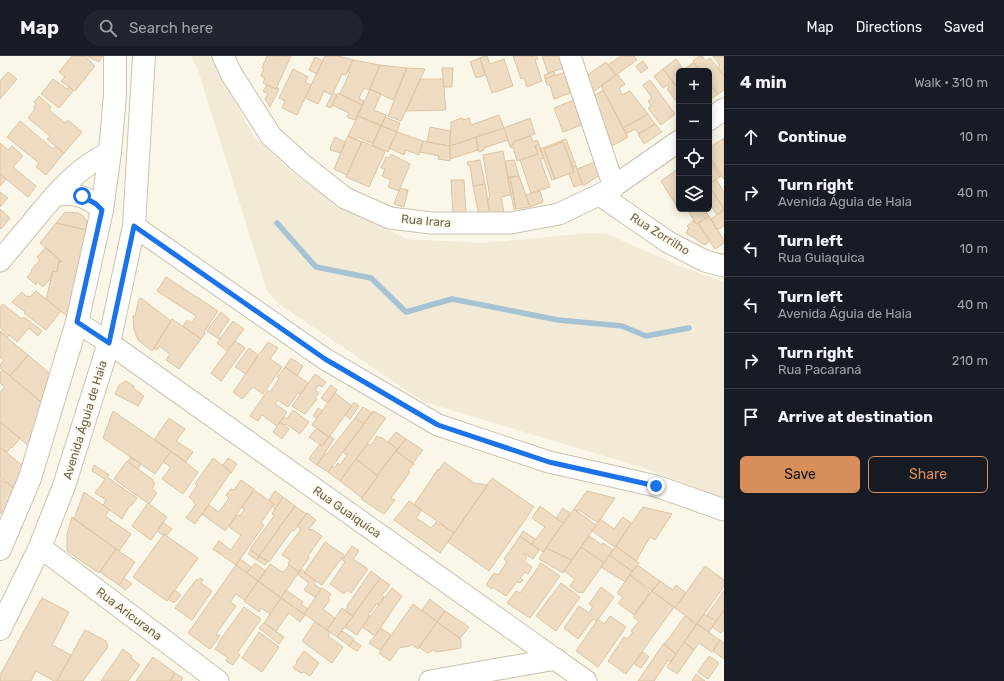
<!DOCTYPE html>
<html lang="en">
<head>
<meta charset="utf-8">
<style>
  :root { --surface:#171b24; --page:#20242c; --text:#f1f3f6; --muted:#9ea1a6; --line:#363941; --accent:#d88e59 }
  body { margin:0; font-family:Rubik,sans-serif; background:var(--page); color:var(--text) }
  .controls { position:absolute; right:12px; top:12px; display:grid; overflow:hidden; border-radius:6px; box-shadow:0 2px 10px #0003 }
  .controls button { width:36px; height:36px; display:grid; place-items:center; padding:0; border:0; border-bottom:1px solid var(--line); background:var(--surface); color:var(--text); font:20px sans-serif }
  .stop { position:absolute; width:12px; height:12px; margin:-9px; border:3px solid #1a73e8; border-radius:50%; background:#fff }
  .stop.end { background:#1a73e8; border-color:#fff; box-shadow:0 1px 4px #0008 }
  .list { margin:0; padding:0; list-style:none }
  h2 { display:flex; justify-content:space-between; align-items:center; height:52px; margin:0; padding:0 16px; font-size:17px }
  h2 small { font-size:13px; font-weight:400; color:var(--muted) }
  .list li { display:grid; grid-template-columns:26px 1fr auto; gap:12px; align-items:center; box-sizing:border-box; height:56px; padding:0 16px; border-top:1px solid var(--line) }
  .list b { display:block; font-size:15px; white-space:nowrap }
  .list p { margin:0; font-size:13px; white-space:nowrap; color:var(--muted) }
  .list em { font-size:13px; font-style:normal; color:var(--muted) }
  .actions { display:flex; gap:8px; padding:12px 16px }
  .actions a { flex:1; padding:9px 0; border:1px solid var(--accent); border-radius:6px; text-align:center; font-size:14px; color:var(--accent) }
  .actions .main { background:var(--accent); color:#111 }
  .icon { flex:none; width:22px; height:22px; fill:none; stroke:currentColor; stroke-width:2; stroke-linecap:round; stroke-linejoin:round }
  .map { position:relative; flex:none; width:724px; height:625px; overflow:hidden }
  header { display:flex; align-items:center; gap:24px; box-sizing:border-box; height:56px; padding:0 20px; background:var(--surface); border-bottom:1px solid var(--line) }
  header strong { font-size:19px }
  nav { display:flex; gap:22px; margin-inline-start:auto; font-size:14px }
  .search { width:280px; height:36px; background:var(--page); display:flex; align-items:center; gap:10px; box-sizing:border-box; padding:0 14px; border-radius:22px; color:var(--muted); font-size:15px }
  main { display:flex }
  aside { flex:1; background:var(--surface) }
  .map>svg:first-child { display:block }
</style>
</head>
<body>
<header>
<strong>Map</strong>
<div class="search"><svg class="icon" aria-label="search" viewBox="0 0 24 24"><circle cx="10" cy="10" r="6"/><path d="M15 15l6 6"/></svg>Search here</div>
<nav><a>Map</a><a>Directions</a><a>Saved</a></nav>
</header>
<main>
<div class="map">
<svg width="724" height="625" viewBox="0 0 724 625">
  <rect width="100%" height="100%" fill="#faf7e8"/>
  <!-- residential -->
  <path fill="#f1ead7" d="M191 0H213L223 24 253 79 289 114 341 151 407 183 481 187 592 177 607 178 682 211 724 226V443L644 412 424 346 279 248 267 235 198 14Z"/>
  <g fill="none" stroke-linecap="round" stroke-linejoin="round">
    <!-- stream -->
    <path stroke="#a5c3d3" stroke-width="5.5" d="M277 167 316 211 371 222 406 256 452 243 558 264 622 270 646 280 689 272"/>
  </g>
  <!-- building -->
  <path fill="#eddbc2" stroke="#dec5a4" d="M72 0H85L95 10 75 35 61 25 65 21 59 16Z
    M87 0H102L99 6Z
    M267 0H291L276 33 263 27 265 22 261 20 264 13 262 12Z
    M325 0H339L353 4 346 19 342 18 332 39 324 35 318 48 305 42Z
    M484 0H487L490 8 504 3 513 30 492 37 480 2Z
    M513 0H537L538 3 535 4 542 25 527 31 524 22 521 23Z
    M542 0H563L567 11 548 17Z
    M621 0H634L637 4 616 19 608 9Z
    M699 0H702L706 5 710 2 724 20V34L718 38 709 26V15H700L693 5Z
    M713 0H724V20L717 12 720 9Z
    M315 1 323 5 317 18 309 14Z
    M480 2 485 19 476 22 470 6Z
    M676 3 684 14 679 15V34L663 13Z
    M353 4 380 9 370 33 369 34 364 32 359 42 364 45 362 49 340 38 350 16 348 15Z
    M643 5 648 12 641 17 636 10Z
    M606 6 616 19 592 37 586 20Z
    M693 7 699 15H685L684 13Z
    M380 9 407 12 393 44 370 33Z
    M407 12 425 13 401 65 388 60Z
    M442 12H453L452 31H444Z
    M293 13 308 21 305 26 311 29 297 59 282 52 285 45 279 42Z
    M663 13 679 34V49L667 33 669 31 668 29 663 32 654 20Z
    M571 14 569 29 568 30 570 37 554 43 550 29H547L545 23Z
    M554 15 555 19 545 23 544 19Z
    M8 16 17 23 0 43V25Z
    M617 18 625 28 619 32 622 39 630 35 648 58 623 72 601 30Z
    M53 23 67 33 69 31 73 35 59 52 41 38Z
    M420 23H443L446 54 406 55Z
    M650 24 675 58 661 69 648 52 651 50 648 45 652 42 643 29Z
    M267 29 276 33 277 31 279 33 270 51 265 43 268 38 263 35Z
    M709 29 712 33 713 32 718 38 709 44Z
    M370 33 381 38 374 54 386 59 381 70 358 60Z
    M603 34 628 81 612 90 594 40Z
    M333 37 337 39 331 52 326 50Z
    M338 37 362 49 355 64 347 61 349 57 332 49Z
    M39 40 51 51 49 54 65 67 68 64 82 76 64 97 47 83 50 80 28 62 35 53 34 51 36 48 34 46Z
    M579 42 587 67 563 76 554 52Z
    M648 58 655 68 639 78 635 73 626 78 623 72Z
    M499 59 504 72 450 90 451 66 462 62 463 64 469 62 471 69Z
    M358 60 381 69 373 88 358 81 356 84 348 80Z
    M385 61 400 67 397 76 381 70Z
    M530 62 535 78 513 86 514 88 510 90 504 72Z
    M20 65 53 93 56 90 64 97 46 119 36 111 39 107 7 81Z
    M655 68 662 76 644 88 638 78Z
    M381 69 397 76 388 96 372 89Z
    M430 71 450 75V90L427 86Z
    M504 72 508 84 484 92V94L479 96 476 81Z
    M397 76 423 85 419 99 406 94 404 99 389 92Z
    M348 80 362 86 347 119 334 113Z
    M531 80 533 86 537 84 539 88 535 90 538 98 517 105 513 91 511 92 510 90 514 88 513 86Z
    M335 81 345 86 341 97 330 94 331 93 330 92Z
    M476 81 478 94 450 103V90Z
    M724 82V123L709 100V92Z
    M566 83 576 110 573 111 563 86 544 93 555 123 552 124 540 93Z
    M362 85 385 96 369 131 346 121Z
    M423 85 450 90V105L438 103 439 100 420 96Z
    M563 86 574 116 555 123 544 93Z
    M0 87 8 94 12 90 23 100 13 111 36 130 28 141 0 118Z
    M539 88 544 102 540 103 550 131 531 137 520 104 538 98 535 90Z
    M503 95 511 139 501 141 504 156 490 158 487 143 490 142 483 99Z
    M391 98 410 108 399 135 388 131 391 124 382 120 385 113 381 112 386 101 389 102Z
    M709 100 722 120 720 121 711 107 709 108Z
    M602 103 606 115 583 130 577 113Z
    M480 104 485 128 473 130 470 109 468 110 467 106Z
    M514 104 519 120 508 122 505 105Z
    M711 107 720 121 709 128V108Z
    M576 110 582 128 574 131 569 118 574 116 573 111Z
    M678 113 679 153H680L679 154 661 125Z
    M0 118 6 123 0 130Z
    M519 120 530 151 516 153 510 121Z
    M510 121 516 153 514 154 508 122Z
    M716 123 724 136V153L709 130V128Z
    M451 124H464L466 159 453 160Z
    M485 128 490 157 479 159 473 130Z
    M709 130 724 153 717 159 712 151 709 153Z
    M400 132 408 134 404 151 394 148Z
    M540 135 543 146 530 151 526 139Z
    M0 136 8 142 0 151Z
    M0 153 10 162 1 173 0 172Z
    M687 153H704L709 160 696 168Z
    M724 154V170L717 174 711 163Z
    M65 156 78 157 82 159 87 165 86 174 56 167Z
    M709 160 724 184V187L715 193 698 167Z
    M694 164 696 168 698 167 710 185 705 189 686 177 689 172 687 170Z
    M56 167 86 174 68 261 46 243 53 215 57 216 59 205 62 206 40 187Z
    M46 191 62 206 59 205 57 216 53 215 52 220 43 231 37 226 36 229 27 221 32 215 31 214 40 204 37 201Z
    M166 221 218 255 204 276 205 278 201 283 183 270 187 264 192 267 196 260 157 235Z
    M36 235 61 255 46 274 24 257 25 256 23 254H22L12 246 22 236 27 241 29 240 30 241Z
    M141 242 171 265 152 295 138 284 134 274 133 260H135L139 243Z
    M3 248 22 263 24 261 42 275 38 280 29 272 17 286 9 279 7 282 0 276 3 274 0 271V252Z
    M221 256 229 263V264L218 280 221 282 220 284 207 275Z
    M172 263 201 283 179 313 166 304 170 298 159 290 157 294 154 292Z
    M233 265 244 273 227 295 217 287Z
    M0 276 28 299 10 320 0 312V309L4 304 0 301Z
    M235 285 245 292 221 325 211 317Z
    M268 286 278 292 270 303 282 311 263 338 253 331 242 343 233 336Z
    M249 292 258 299 246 318 235 311Z
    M28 299 54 321 47 351 10 320Z
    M291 302 303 310 297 320 285 311Z
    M285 311 308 327 300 338 298 337 288 351 278 344 275 348 287 356 277 370 262 359 258 365 250 360 268 334 270 336 279 323 277 321Z
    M3 314 47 351 30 391 0 366V336L5 331 0 327V317Z
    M315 318 326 326 322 331 319 329 315 334 319 337 315 342 317 343 305 358 292 350Z
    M126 325 134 330 133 332 144 340 138 350 115 338 119 329Z
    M331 329 337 334 328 347 321 342Z
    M335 337 352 350 329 381 312 369Z
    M354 346 359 350 350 363 345 359Z
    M363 351 372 357 364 368 355 362Z
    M318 352 322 355 316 362 313 360Z
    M293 354 309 366 300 378 286 368 284 369 280 366 284 361 287 363Z
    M113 355 171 395 155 418 103 382Z
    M373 355 386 362 340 425 328 416 332 410 334 412 338 407 340 409 347 399 343 396Z
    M169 362 185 373 176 385 193 396 186 406 154 384Z
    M355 362 364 368 328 416 317 409 325 398 326 399Z
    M0 366 20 382 12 392 11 391 7 396 1 392 0 393Z
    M280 366 289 373 282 383 273 376Z
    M317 372 329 381 322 390 309 381Z
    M396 376 406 383 397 394V393L388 386Z
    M330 380 334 383 317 409 309 403 320 388 322 390Z
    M377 380 380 382 381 381 397 393 377 419 356 403 368 388 370 389 372 388Z
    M406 383 423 394 413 407 396 395Z
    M1 392 23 410 15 433 0 421V394Z
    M171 395 198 416 183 438 162 423 171 411 163 406Z
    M396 395 414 408 408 415 410 416 391 442 395 444 384 458 361 443Z
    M131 401 141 408 138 413 128 406Z
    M213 402 231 416 195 468 186 462 196 448 193 446 194 445 189 441 197 430 195 428Z
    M228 402 237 408 231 417V416L223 409Z
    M356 403 378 420 362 442 340 425Z
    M127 405 153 424 152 425 155 427 152 433 157 437 149 448 114 423Z
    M444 406 474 427 488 429 454 477 414 449 438 413 439 414Z
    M94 409 109 419 107 421 137 442 131 450 130 449 122 463 103 449 106 444 95 437 105 423 92 415Z
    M492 422 534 451 489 515 448 486Z
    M0 423 5 427 6 426 15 433 4 460 0 457Z
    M241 424 254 433 225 475 202 458 209 449 219 456 229 442 226 439 231 433 234 434Z
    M254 434 274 448 261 467 264 469 236 509 213 493 219 485 231 494 241 479 229 471 237 459 240 460 245 453 242 452Z
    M275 435 283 441 275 453 272 450 274 448 269 444Z
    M587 435 615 442 598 467 579 454 577 456 574 453Z
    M84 436 110 454 105 460 131 478 119 495 74 463Z
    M283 441 295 450 259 500 250 493 274 460 272 458Z
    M409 445 422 454 416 462 431 472 436 466 439 469 440 467 454 477 440 497 394 464Z
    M148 447 167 461 151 484 132 470Z
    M295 450 306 458 294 475 292 474 269 506 259 500Z
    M540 450 563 467 543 496 532 488 545 471 532 462Z
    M643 451 672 458 655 484 650 481 636 505 616 490Z
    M563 452 570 457 563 467 556 462Z
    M574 453 596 469 572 504 546 492Z
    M307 457 316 464 309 473 311 474V473L322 480 308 500 309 502 299 516 288 508 290 504 282 499 301 473 297 470Z
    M72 461 116 493 99 517 67 495V478Z
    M623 461 631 467 615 491 592 475 600 463 614 473Z
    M163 466 172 473 167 479 164 478 163 479 157 475Z
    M523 475 535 483 531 488 520 480Z
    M164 478 198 502 167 545 133 521Z
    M520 480 539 494 533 503 524 497V498L527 501 524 505 532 511 528 518 525 516 520 522 523 524 520 527 517 526 506 540 493 531 492 533 486 529 494 517 498 519 507 506 504 503Z
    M589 480 602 489 603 487 613 494 604 507 581 491Z
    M325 486 344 499 322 529 304 517Z
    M352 490 359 495 353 503 368 513 351 537 347 534 344 538 330 528 345 506 342 504Z
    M616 490 639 507 632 515 609 499Z
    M581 491 604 507 583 537 580 536 579 537 570 530 575 523 564 515Z
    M546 492 572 504 563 517 539 503Z
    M116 493 135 506 119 529 100 516Z
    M251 494 259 500 257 504 248 498Z
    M609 499 632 515 625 526 601 511Z
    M259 500 268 505 265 509 257 504Z
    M240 503 251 511 247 517 236 509Z
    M255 507 266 515 258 525 247 517Z
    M541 507 560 520 530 562 507 547 516 535 520 537Z
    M270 508 282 516 283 515 284 516 289 509 299 516 281 542 258 525Z
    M236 509 258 525 245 544 236 538 230 546 236 550 216 578 220 580 210 593 188 577Z
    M637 509 660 525 652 535 630 519Z
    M705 510 724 524V530L697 568 675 552Z
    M301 513 316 525 314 528 321 533 315 541 304 534 309 527 297 518Z
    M371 515 380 522 353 560 345 555 348 550H347Z
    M630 519 650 536 634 559 618 547 623 541 617 537Z
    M124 522 132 528 125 534 119 529Z
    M200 522 203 524 201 527 212 535 192 564 175 552 196 524H198Z
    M380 522 390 529 382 539 384 541 378 549 377 547 371 556 370 555 368 559 370 560 357 579 345 571Z
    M258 525 281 542 270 558 261 552 259 556 244 545Z
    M660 525 673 534 676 529 686 537 675 552 652 535Z
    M561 527 580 541 556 575 536 560Z
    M601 531 614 541 597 565 593 563 578 583 564 572 579 550 589 557 592 552V550L589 548Z
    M322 532 331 538 328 542 330 544 323 553 335 562 327 574 304 558Z
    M392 532 402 540 375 580 362 571Z
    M174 534 181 539 174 547 168 543Z
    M286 534 303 546 301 548 308 553 304 558 281 542Z
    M652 535 674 551 626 618 608 605 624 581 627 583 633 576 631 575 639 565 633 561Z
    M724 535V554L709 576 697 568 704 558 712 564 713 563 707 559Z
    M42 542 69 556 52 589 71 599 57 625H54L36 615 31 625H0V619Z
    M281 542 305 559 300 566 289 557 276 575 264 567Z
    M430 543 445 555 437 566 422 554Z
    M413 548 437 566 418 593 411 588 410 590 399 592 390 605 379 597Z
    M244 551 261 563 237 597 240 599 233 609 226 605 228 602 215 593 219 588 218 587Z
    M342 552 353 560 337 581 327 574Z
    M724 554V574L721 577 712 571Z
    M445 555 469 571 460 582 437 566Z
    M610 560 626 571 598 611 576 595 598 563 604 568Z
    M685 560 696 569 676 598 664 589Z
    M315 566 330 576 328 580 343 591 332 607 302 585Z
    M437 566 461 583V592L437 596 433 594 432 595 427 597 419 591Z
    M264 567 284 581 279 588 259 572Z
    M697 568 720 584 712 596 699 587 694 594 684 586Z
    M381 572 391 579 380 594 369 587Z
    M85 574 106 585 108 591 83 625H57Z
    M342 575 354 583 349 590 337 581Z
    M259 576 279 591 262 616 242 602Z
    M353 584 361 590 357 595 349 590Z
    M720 584 724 587V603L713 595Z
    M684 586 694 594 677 618 667 611Z
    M664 587 676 598 671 606 668 604 654 625H638Z
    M123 593 132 600 131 602 140 609 128 625H101Z
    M304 595 319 607 310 620 304 616 301 617 293 612 297 607 296 606Z
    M643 596 649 601 641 612 634 608Z
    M709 600 719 607 708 623 698 616Z
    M153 601 175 617 170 625H136Z
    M175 617 183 622 181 625H170Z
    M696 618 705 625H692Z"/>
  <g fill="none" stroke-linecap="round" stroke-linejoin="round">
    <!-- minor casing -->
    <g stroke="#cbc1af" stroke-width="23">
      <path id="minor" d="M223 0 232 19 271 80 302 108 345 142 390 162 431 167H511L559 158 607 135 679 85
        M570 0 614 131
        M709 64 724 53
        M600 139 668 186 705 205 724 210
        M54 140C73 136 88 140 102 154
        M134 170 325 303 438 369 549 406 656 430 724 454
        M0 205C13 189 26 174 39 158 61 132 79 111 110 96
        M77 266 109 287 586 625
        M40 491 218 625
        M430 625 556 603"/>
    </g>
    <!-- secondary casing -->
    <g stroke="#cec2ad" stroke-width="24">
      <path id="secondary" d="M0 493 30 422 77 266 102 154 110 96 115 39V0
        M0 573 40 491 64 430 109 287 134 170 144 0"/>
    </g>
    <!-- minor -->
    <use href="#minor" stroke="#fff" stroke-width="21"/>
    <!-- secondary -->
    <use href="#secondary" stroke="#fff" stroke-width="22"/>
  </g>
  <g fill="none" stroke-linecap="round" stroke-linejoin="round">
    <!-- route -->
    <path stroke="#1a73e8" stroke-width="5" d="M82 140 96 148 102 154 77 266 109 287 134 170 325 303 438 369 549 406 656 430"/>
  </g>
  <g text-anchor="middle" stroke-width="4" stroke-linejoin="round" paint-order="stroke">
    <!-- street labels -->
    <g font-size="12" fill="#72624e" stroke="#fdfaee">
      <text transform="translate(426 165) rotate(5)" y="4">Rua Irara</text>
      <text transform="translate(660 178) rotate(32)" y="4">Rua Zorrilho</text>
      <text transform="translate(85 364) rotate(-73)" y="4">Avenida Águia de Haia</text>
      <text transform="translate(347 456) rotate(35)" y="4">Rua Guaiquica</text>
      <text transform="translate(129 558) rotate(37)" y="4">Rua Aricurana</text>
    </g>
  </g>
</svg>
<div class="controls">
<button>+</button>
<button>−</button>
<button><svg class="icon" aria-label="locate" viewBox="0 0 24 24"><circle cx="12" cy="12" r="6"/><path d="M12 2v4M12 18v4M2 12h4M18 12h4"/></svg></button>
<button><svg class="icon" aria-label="layers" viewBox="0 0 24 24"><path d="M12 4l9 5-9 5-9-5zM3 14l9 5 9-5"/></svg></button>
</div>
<div class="stop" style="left:82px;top:140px"></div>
<div class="stop end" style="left:656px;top:430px"></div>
</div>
<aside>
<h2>4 min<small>Walk · 310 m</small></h2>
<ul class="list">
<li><svg class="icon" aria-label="ahead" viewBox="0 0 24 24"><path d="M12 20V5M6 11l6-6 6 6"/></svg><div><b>Continue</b></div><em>10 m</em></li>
<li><svg class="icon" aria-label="right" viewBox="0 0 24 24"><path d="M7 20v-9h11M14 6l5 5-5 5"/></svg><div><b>Turn right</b><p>Avenida Águia de Haia</p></div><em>40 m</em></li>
<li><svg class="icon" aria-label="left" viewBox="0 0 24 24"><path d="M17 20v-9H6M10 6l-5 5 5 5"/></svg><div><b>Turn left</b><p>Rua Guiaquica</p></div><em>10 m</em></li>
<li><svg class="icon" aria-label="left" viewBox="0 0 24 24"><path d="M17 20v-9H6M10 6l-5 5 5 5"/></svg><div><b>Turn left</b><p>Avenida Águia de Haia</p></div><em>40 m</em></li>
<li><svg class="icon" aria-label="right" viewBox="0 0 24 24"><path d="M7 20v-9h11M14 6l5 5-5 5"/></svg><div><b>Turn right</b><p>Rua Pacaraná</p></div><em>210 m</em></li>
<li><svg class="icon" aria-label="arrive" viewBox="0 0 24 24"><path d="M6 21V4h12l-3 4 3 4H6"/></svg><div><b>Arrive at destination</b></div></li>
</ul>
<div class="actions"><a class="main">Save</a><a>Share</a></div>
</aside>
</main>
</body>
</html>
